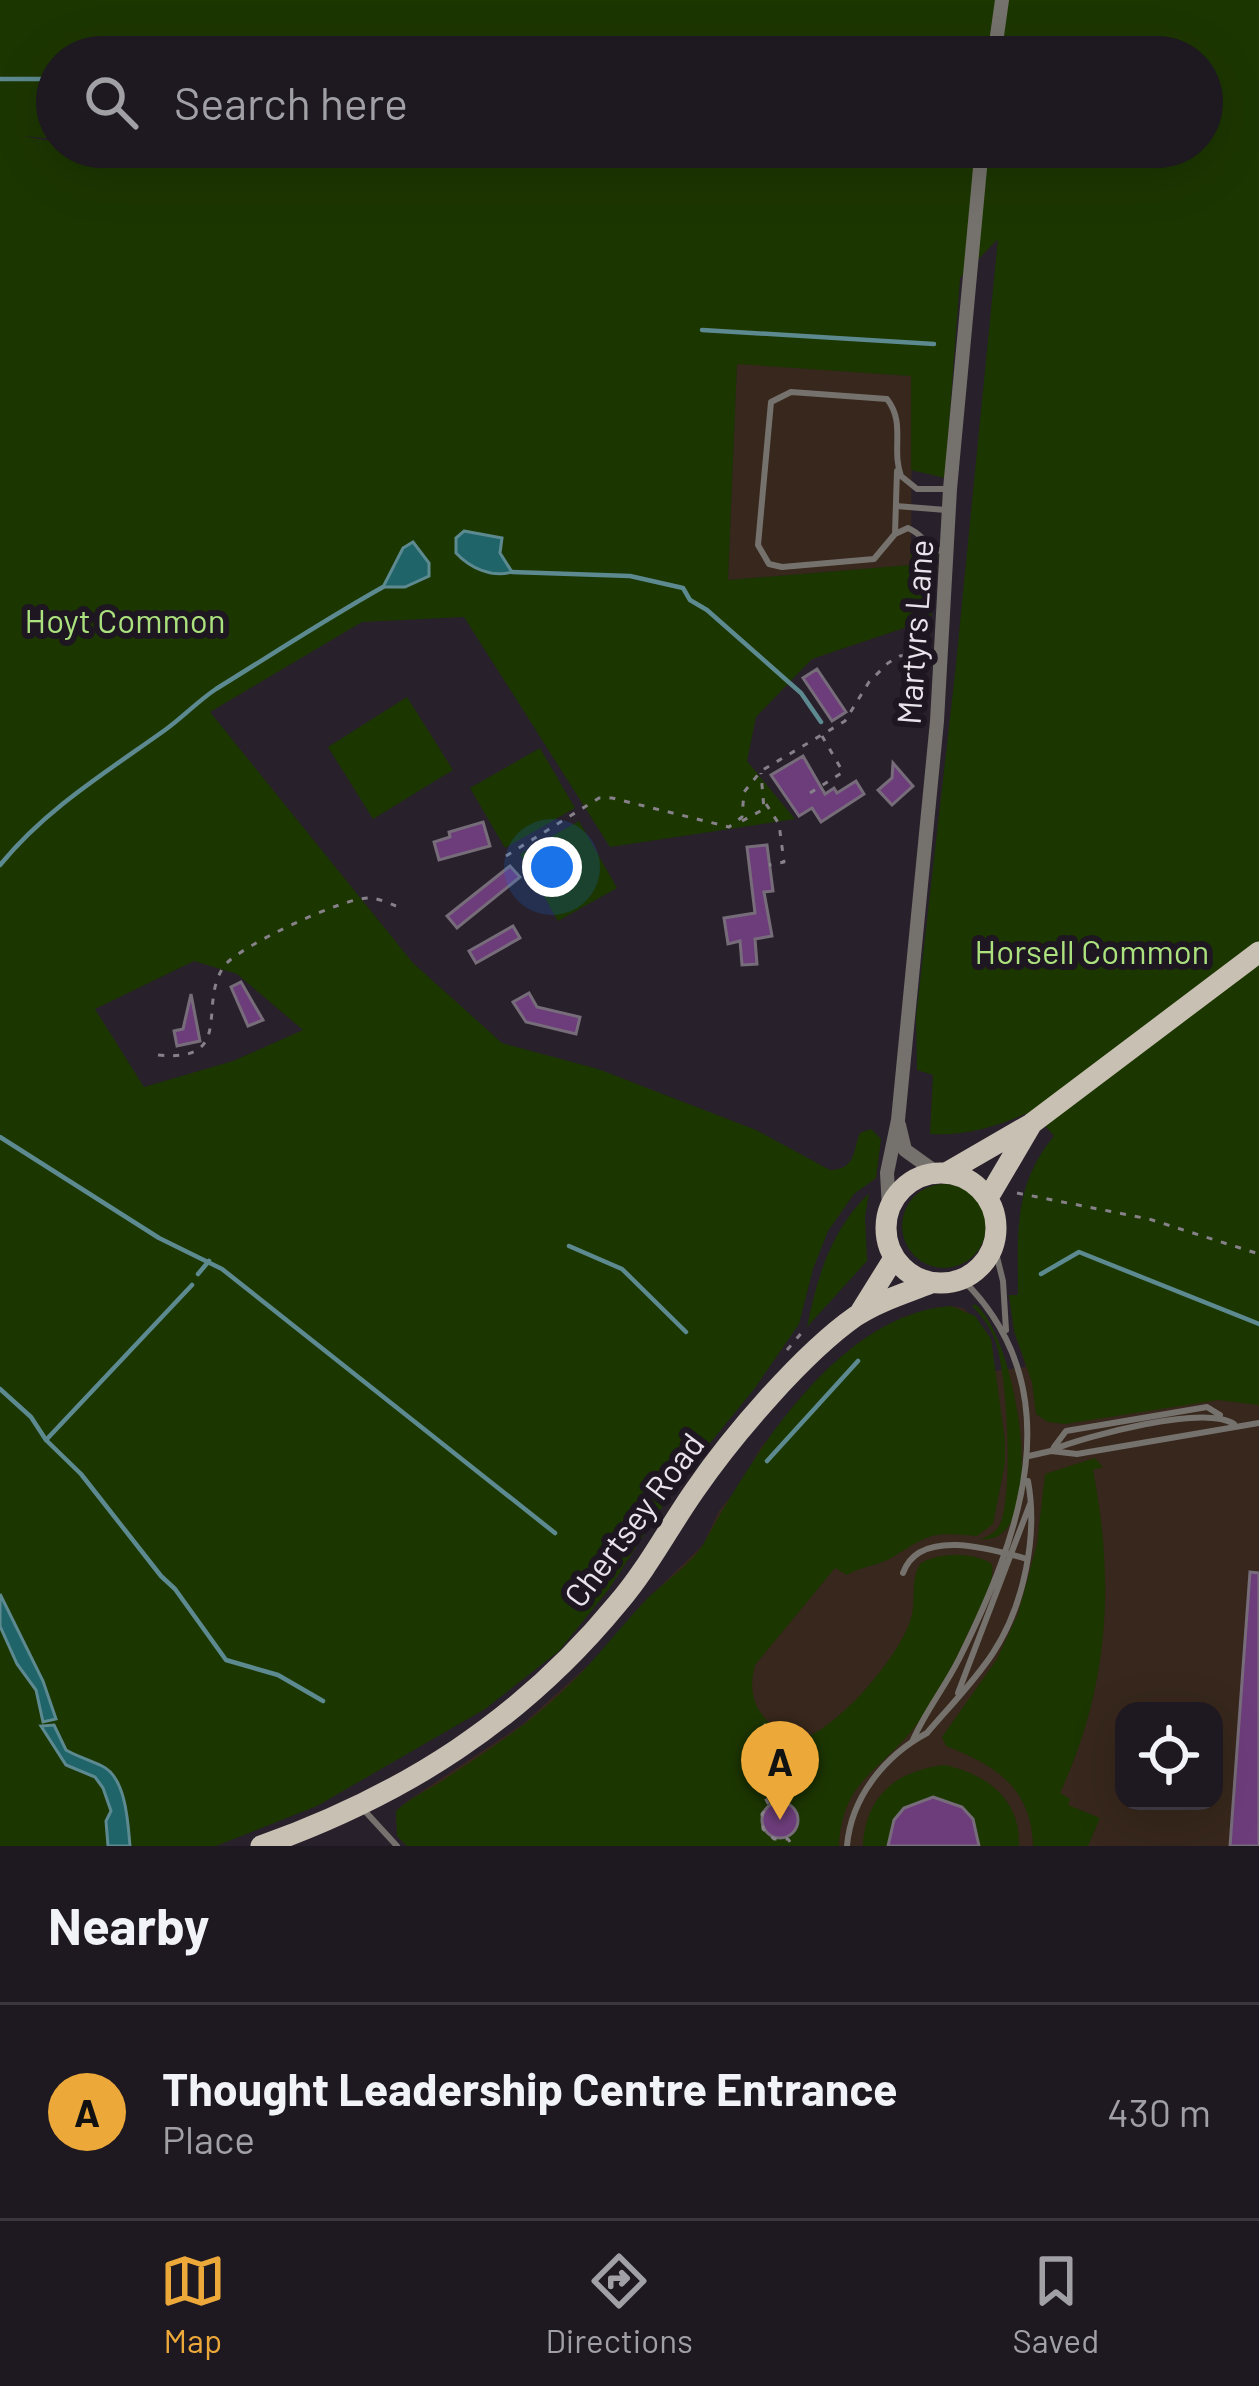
<!DOCTYPE html>
<html lang="en">
<head>
<meta charset="utf-8">
<style>
  :root { --surface:#1e1820; --page:#2b252d; --text:#f1f3f6; --muted:#a1a0a5; --line:#3c373e; --accent:#eca93a }
  body { margin:0; font-family:Barlow,sans-serif; background:var(--page); color:var(--text) }
  .controls { position:absolute; right:36px; bottom:36px; display:grid; overflow:hidden; border-radius:24px; box-shadow:0 12px 48px #0002 }
  .controls button { width:108px; height:108px; display:grid; place-items:center; padding:0; border:0; border-bottom:3px solid var(--line); background:var(--surface); color:var(--text); font:60px sans-serif }
  .you { position:absolute; left:552px; top:867px; width:42px; height:42px; margin:-30px; border:9px solid #fff; border-radius:50%; background:#1a73e8; box-shadow:0 0 0 18px #1a73e833 }
  .badge { display:grid; place-items:center; width:78px; height:78px; border-radius:50%; background:var(--accent); color:#111; font-size:39px; font-weight:700 }
  .pin { position:absolute; translate:-50% -99px; filter:drop-shadow(0 3px 6px #0008) }
  .pin::after { content:''; position:absolute; top:63px; width:42px; height:36px; background:inherit; clip-path:polygon(0 0,100% 0,50% 100%) }
  .list { margin:0; padding:0; list-style:none }
  h2 { display:flex; justify-content:space-between; align-items:center; height:156px; margin:0; padding:0 48px; font-size:51px }
  h2 small { font-size:39px; font-weight:400; color:var(--muted) }
  .list li { display:grid; grid-template-columns:78px 1fr auto; gap:36px; align-items:center; box-sizing:border-box; height:216px; padding:0 48px; border-top:3px solid var(--line) }
  .list b { display:block; font-size:45px; white-space:nowrap }
  .list p { margin:0; font-size:39px; white-space:nowrap; color:var(--muted) }
  .list em { font-size:39px; font-style:normal; color:var(--muted) }
  .icon { flex:none; width:66px; height:66px; fill:none; stroke:currentColor; stroke-width:2; stroke-linecap:round; stroke-linejoin:round }
  .map { position:relative; flex:none; width:1259px; height:1846px; overflow:hidden }
  .search { position:absolute; background:var(--surface); box-shadow:0 12px 48px #0002; left:36px; right:36px; top:36px; height:132px; display:flex; align-items:center; gap:30px; box-sizing:border-box; padding:0 42px; border-radius:66px; color:var(--muted); font-size:45px }
  .sheet { height:372px; background:var(--surface) }
  nav { display:flex; justify-content:space-around; align-items:center; box-sizing:border-box; height:168px; border-top:3px solid var(--line); background:var(--surface); font-size:33px; color:var(--muted) }
  nav a { display:grid; justify-items:center; gap:6px }
  nav .on { color:var(--accent) }
  .map>svg:first-child { display:block }
</style>
</head>
<body>
<div class="map">
<svg width="1259" height="1846" viewBox="0 0 1259 1846">
  <rect width="100%" height="100%" fill="#28202b"/>
  <!-- industrial -->
  <path fill="#37271c" fill-rule="evenodd" d="M737 363 912 376 911 565 728 580Z
    M1018 1273 1259 1359V1846H407L397 1836 396 1811 406 1802 523 1724 605 1650 642 1604 703 1545 719 1511 740 1485 761 1447 837 1361 857 1344 903 1317 951 1306 963 1308 982 1326 991 1339 995 1371 1026 1367 1014 1331 1009 1295H1018ZM1124 1711H1214V1801H1124Z"/>
  <!-- green -->
  <path fill="#1c3600" fill-rule="evenodd" d="M0 0H1259V1405L1218 1400 1065 1424 1048 1422 1036 1414 1032 1382 1014 1331 1009 1295H1018C1018 1234 1013 1185 1054 1136L1032 1111C998 1126 969 1136 930 1134L933 1075 917 1070 916 1017 955 674 998 239 960 278 945 478 911 470V376L737 364 728 580 910 565 911 549 938 550 931 619 812 659 756 717 747 761 795 819 610 847 464 617 362 622 210 712 413 963 502 1043 598 1069 756 1130 830 1170C856 1170 853 1150 860 1133L871 1129 881 1139 876 1178 854 1194 828 1231 813 1269 799 1324 755 1388 679 1481 609 1589 559 1651 485 1709 317 1806 216 1846H0V1626C12 1656 41 1685 40 1716L43 1681 0 1594ZM57 57H1202V147H112L213 155 147 159 82 147H57V142L21 136 57 139ZM194 961 237 974 303 1030 233 1061 144 1087 95 1009Z
    M407 697 453 770 373 819 328 747Z
    M540 748 575 808 505 848 470 788Z
    M579 821 617 888 558 921 520 854Z
    M902 1226a42 42 0 1 1 84 0a42 42 0 1 1-84 0Z
    M869 1193 865 1217 867 1261 807 1327C818 1275 830 1232 869 1193Z
    M975 1304C1017 1336 1053 1548 980 1539 989 1536 997 1532 1001 1522 1013 1489 1008 1367 993 1335 988 1324 980 1314 972 1306Z
    M951 1306 975 1316 991 1339 1005 1441V1463L993 1524 977 1536C930 1532 931 1534 893 1557 879 1566 861 1566 847 1575L835 1568 755 1665C745 1704 763 1722 795 1741 834 1734 900 1657 911 1618 917 1599 909 1581 921 1563 942 1552 972 1552 992 1564 995 1581 984 1601 976 1617 958 1653 942 1692 917 1724 882 1771 842 1779 839 1846H407L397 1836 396 1811C410 1798 426 1791 442 1781 484 1753 530 1724 566 1688 595 1661 618 1629 646 1600 663 1583 692 1564 704 1543 753 1455 838 1314 951 1306Z
    M1095 1458 1103 1467 1093 1470C1115 1583 1109 1688 1060 1793L1070 1799 1068 1805 1100 1818 1088 1846H1033C1032 1788 995 1765 946 1746L942 1737 997 1659 1018 1614 1037 1544 1045 1474Z
    M945 1765C986 1774 1021 1799 1019 1846H863C865 1796 897 1770 945 1765Z"/>
  <!-- water -->
  <path fill="#1f6469" stroke="#5c8a90" stroke-width="3" d="M464 531 502 538 500 553 512 572C492 578 470 568 456 553V538Z
    M413 542 429 563V576L405 587H383L403 548Z
    M0 1594 43 1681 56 1719 43 1722 36 1690 17 1664 0 1626Z
    M54 1725 66 1750C78 1757 90 1760 102 1766 126 1777 128 1823 130 1846H108L106 1821 111 1811 103 1788 95 1777 66 1765 41 1726Z"/>
  <g fill="none" stroke-linecap="round" stroke-linejoin="round">
    <!-- stream -->
    <path stroke="#5c8a90" stroke-width="4.5" d="M0 79H57
      M702 330 934 344
      M512 572 630 576 683 588 690 600 707 610 801 693 821 722
      M0 865C47 808 105 773 165 730 183 717 198 701 216 689 271 655 326 619 383 587
      M0 1137 159 1238 222 1269 555 1533
      M569 1246 622 1269 686 1332
      M198 1274 209 1261
      M1041 1274 1079 1252 1259 1324
      M0 1389 31 1417 46 1440 81 1474 161 1576 175 1589 226 1660 278 1675 323 1701
      M46 1440 192 1285
      M767 1461 858 1361"/>
  </g>
  <!-- building -->
  <path fill="#6d3d7b" stroke="#776d7a" stroke-width="3" d="M817 669 846 712 832 721 803 678Z
    M803 756 825 794 834 788 837 793 856 781 864 794 821 822 812 808 799 816 771 775Z
    M893 763 913 786 892 805 878 790 892 778Z
    M483 822 490 846 439 860 434 842 450 837 449 832Z
    M767 845 773 891 764 892 772 936 755 939 757 964 742 965 740 941 728 944 724 918 755 913 747 847Z
    M510 866 520 877 457 928 447 916Z
    M513 926 520 938 476 963 469 951Z
    M241 982 263 1020 248 1026 231 987Z
    M529 993 537 1007 580 1017 576 1034 526 1022 513 1002Z
    M191 994 200 1041 177 1046 174 1031 183 1029Z
    M1250 1572 1259 1573V1846H1230Z
    M933 1797 962 1807 973 1819 979 1846H888L894 1820 904 1808Z
    M762 1820a18 18 0 1 1 36 0a18 18 0 1 1-36 0Z"/>
  <g fill="none" stroke-linecap="round" stroke-linejoin="round">
    <!-- path -->
    <path stroke="#87818a" stroke-width="3" stroke-dasharray="6 9" stroke-linecap="butt" d="M810 793 843 772 822 736
      M766 804 779 824 784 862 769 865
      M742 821 764 809 761 773
      M506 856 599 798H612L729 827 742 817 744 792 761 771 845 721 869 682 888 663 900 656 928 652
      M158 1055C237 1063 196 1003 225 965 240 946 344 897 369 898 378 898 388 903 396 906
      M1017 1193 1149 1219 1259 1254
      M787 1350 804 1330
      M766 1724 741 1755 769 1805 762 1814 763 1829 774 1839H788L793 1846"/>
    <!-- service -->
    <path stroke="#75716c" stroke-width="6" d="M896 506 946 510
      M895 534 897 471
      M943 552C926 547 923 534 908 528L895 534 874 559 782 567 769 564 758 545 771 402 791 392 887 399C906 423 891 449 901 476L917 489H947
      M994 1245 1003 1281 1006 1330
      M1054 1447 1066 1431 1207 1407 1220 1415
      M1052 1450C1087 1436 1204 1404 1234 1424
      M1029 1456 1051 1451 1077 1454 1259 1423
      M903 1573C919 1527 992 1549 1027 1559
      M958 1693 1030 1504
      M913 1740C925 1712 945 1687 959 1659 1019 1538 1075 1391 963 1280
      M363 1809 397 1846
      M847 1846C851 1798 884 1756 927 1733 949 1707 974 1682 993 1653 1024 1606 1038 1535 1028 1481"/>
    <!-- minor -->
    <path stroke="#75716c" stroke-width="14" d="M994 57 1002 0
      M899 1125 905 1150 937 1173
      M889 1208 887 1173 898 1120 937 721 950 489 982 147"/>
    <!-- primary -->
    <path stroke="#c9c0b4" stroke-width="21" d="M886 1228a55 55 0 1 1 110 0a55 55 0 1 1-110 0Z
      M946 1173 1031 1124 1259 952
      M988 1198 1031 1125
      M861 1311 894 1258
      M261 1846C404 1795 521 1721 618 1603 648 1568 669 1527 695 1490 732 1436 803 1353 856 1316 879 1301 906 1293 931 1283"/>
  </g>
  <g text-anchor="middle" stroke-width="12" stroke-linejoin="round" paint-order="stroke">
    <!-- park labels -->
    <g font-size="33" fill="#ace27e" stroke="#1e1721">
      <text x="125" y="633">Hoyt Common</text>
      <text x="1092" y="964">Horsell Common</text>
    </g>
    <!-- street labels -->
    <g font-size="33" fill="#e9e4eb" stroke="#1e1721">
      <text transform="translate(915 632) rotate(-86)" y="12">Martyrs Lane</text>
      <text transform="translate(634 1520) rotate(-53)" y="12">Chertsey Road</text>
    </g>
  </g>
</svg>
<div class="controls">
<button><svg class="icon" aria-label="locate" viewBox="0 0 24 24"><circle cx="12" cy="12" r="6"/><path d="M12 2v4M12 18v4M2 12h4M18 12h4"/></svg></button>
</div>
<div class="you"></div>
<div class="pin badge" style="left:780px;top:1820px">A</div>
<div class="search"><svg class="icon" aria-label="search" viewBox="0 0 24 24"><circle cx="10" cy="10" r="6"/><path d="M15 15l6 6"/></svg>Search here</div>
</div>
<section class="sheet">
<h2>Nearby<small></small></h2>
<ul class="list">
<li><span class="badge">A</span><div><b>Thought Leadership Centre Entrance</b><p>Place</p></div><em>430 m</em></li>
</ul>
</section>
<nav>
<a class="on"><svg class="icon" aria-label="map" viewBox="0 0 24 24"><path d="M3 6l6-2 6 2 6-2v14l-6 2-6-2-6 2zM9 4v14M15 6v14"/></svg>Map</a>
<a><svg class="icon" aria-label="directions" viewBox="0 0 24 24"><path d="M12 3l9 9-9 9-9-9zM9 14v-3h6M13 9l2 2-2 2"/></svg>Directions</a>
<a><svg class="icon" aria-label="saved" viewBox="0 0 24 24"><path d="M7 4h10v16l-5-4-5 4z"/></svg>Saved</a>
</nav>
</body>
</html>
